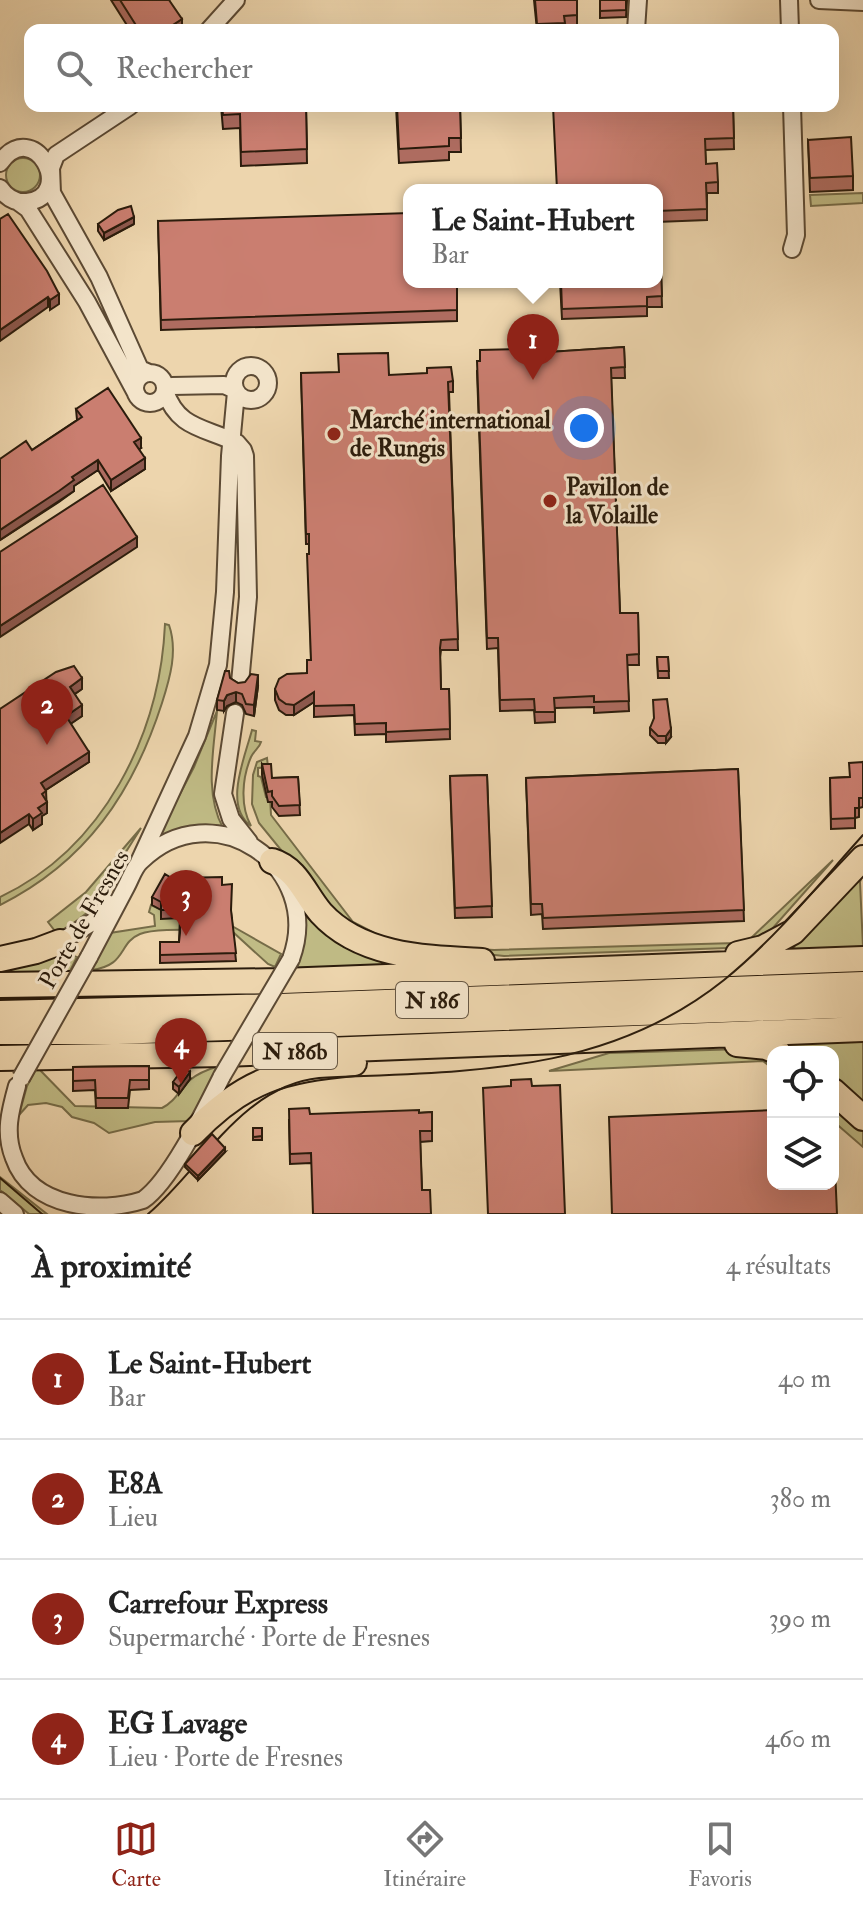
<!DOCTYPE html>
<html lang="fr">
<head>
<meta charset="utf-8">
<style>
  :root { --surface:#fff; --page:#f2f2f2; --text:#222; --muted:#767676; --line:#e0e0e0; --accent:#8f2418 }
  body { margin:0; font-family:"IM FELL Double Pica",serif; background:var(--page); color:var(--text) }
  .controls { position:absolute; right:24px; bottom:24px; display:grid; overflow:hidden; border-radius:16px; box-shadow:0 8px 32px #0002 }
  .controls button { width:72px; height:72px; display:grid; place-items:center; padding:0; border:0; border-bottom:2px solid var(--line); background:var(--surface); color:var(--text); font:40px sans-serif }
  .you { position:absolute; left:584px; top:428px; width:28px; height:28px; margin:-20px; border:6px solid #fff; border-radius:50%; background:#1a73e8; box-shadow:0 0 0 12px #1a73e833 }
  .badge { display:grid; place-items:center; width:52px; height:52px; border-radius:50%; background:var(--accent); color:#fff; font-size:26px; font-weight:700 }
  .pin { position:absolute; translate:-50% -66px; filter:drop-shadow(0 2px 4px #0008) }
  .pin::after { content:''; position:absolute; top:42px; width:28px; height:24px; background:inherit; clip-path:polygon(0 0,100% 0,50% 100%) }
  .popup { position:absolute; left:403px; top:184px; width:260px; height:104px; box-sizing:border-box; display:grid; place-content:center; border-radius:16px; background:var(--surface); filter:drop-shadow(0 2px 6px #0005); font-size:26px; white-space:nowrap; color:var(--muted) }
  .popup b { font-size:30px; color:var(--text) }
  .popup::after { content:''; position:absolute; left:50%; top:100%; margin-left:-16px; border:16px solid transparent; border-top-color:var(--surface) }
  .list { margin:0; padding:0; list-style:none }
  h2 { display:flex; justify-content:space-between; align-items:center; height:104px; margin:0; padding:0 32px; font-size:34px }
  h2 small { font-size:26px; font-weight:400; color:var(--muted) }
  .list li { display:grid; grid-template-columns:52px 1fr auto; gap:24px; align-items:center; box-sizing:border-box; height:120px; padding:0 32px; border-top:2px solid var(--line) }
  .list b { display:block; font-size:30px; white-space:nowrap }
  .list p { margin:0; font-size:26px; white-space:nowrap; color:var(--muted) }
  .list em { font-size:26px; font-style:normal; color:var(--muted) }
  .icon { flex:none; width:44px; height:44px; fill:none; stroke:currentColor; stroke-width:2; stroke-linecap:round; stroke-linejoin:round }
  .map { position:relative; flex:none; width:863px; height:1214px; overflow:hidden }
  .search { position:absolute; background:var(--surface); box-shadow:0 8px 32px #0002; left:24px; right:24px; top:24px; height:88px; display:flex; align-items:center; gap:20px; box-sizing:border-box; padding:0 28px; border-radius:16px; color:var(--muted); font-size:30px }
  .sheet { height:584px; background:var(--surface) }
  nav { display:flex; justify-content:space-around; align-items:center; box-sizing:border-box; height:112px; border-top:2px solid var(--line); background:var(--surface); font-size:22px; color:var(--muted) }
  nav a { display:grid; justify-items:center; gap:4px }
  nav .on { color:var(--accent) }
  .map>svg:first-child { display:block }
</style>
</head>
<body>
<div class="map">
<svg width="863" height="1214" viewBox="0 0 863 1214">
  <rect width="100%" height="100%" fill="#edd5ad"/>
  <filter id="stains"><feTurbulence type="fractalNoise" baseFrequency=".0025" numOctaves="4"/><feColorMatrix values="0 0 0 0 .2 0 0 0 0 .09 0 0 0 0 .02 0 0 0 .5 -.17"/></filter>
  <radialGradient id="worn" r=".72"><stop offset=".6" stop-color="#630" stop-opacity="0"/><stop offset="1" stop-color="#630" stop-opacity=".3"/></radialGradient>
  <!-- green -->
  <path fill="#c0bb85" stroke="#766c48" stroke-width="2" d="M6 175a17 17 0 1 1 34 0a17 17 0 1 1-34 0Z
    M863 193V203L811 206 810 195Z
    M165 624 169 625C178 651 170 678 162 703 133 793 86 862 0 905V897C104 848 160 734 165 624Z
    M217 711C214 749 204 793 223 828 197 825 179 831 156 840L194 767Z
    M252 730 256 731 255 741 261 742C259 749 254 750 251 757 242 778 240 806 251 826 223 806 245 757 252 730Z
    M267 758 268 767 258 768V776L261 777 266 797H270L271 815 353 922 386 939 431 946 494 950 736 943 749 940 833 860 756 947 504 956 383 943 359 934 321 899 259 823 252 804 253 775 257 762Z
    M141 828 88 912 58 935 48 922 86 892Z
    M863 873 860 882 863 947 794 949 796 934Z
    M295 886 314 911 456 965 294 968C309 940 301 916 295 886Z
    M151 905 162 910V918H232V926L281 954 275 967 268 964 234 933 224 930C204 931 158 927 140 934 118 943 127 966 91 970L110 933 155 926 154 915 149 912Z
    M61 952 77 957 70 971 0 974V967Z
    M263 990 258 997 72 1002 77 993Z
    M653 1022 636 1030 251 1045 256 1038Z
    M863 1039V1112L833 1085V1052H790L780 1046 781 1042Z
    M743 1049 773 1056V1069L763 1061 549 1071 609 1053Z
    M219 1066 190 1121 155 1122 109 1133 94 1123 72 1117 62 1107 46 1103 28 1105 19 1115 27 1086 37 1067 75 1106 162 1108C176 1101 179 1090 190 1080 198 1073 209 1069 219 1066Z
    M833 1103 863 1129V1147L833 1121Z
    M0 1177 47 1214H29L0 1190Z"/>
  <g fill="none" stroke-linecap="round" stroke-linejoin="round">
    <!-- minor casing -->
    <g stroke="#5c4a34" stroke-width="20">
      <path id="minor" d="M789 0 790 30
        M819 0 863 2
        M209 30 236 0
        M636 30 638 0
        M130 106 56 155 51 168 52 193 99 277 140 369 149 373
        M0 163C34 115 77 196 27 202 15 203 6 197 0 188
        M17 201 28 209 87 302 137 395
        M792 249 796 235 792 106
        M234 383a17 17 0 1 1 34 0a17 17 0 1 1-34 0Z
        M135 388a15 15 0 1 1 30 0a15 15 0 1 1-30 0Z
        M165 389 172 386 224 385 235 390
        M165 391C178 429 204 427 237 443L243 450 245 456 248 597 240 683
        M235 713 223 794 231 819 249 842
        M139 862 197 736 218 665 225 592 230 456 236 392
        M60 942 96 920 110 904
        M89 957C101 934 114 910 126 887 131 878 134 867 141 861 213 790 325 867 291 959
        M17 1086C10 1111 4 1133 14 1158 31 1208 100 1214 143 1200 171 1181 206 1108 222 1076
        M0 1201 15 1214"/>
    </g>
    <!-- highway casing -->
    <g stroke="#2b1c0c" stroke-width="28">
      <path id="highway" d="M272 861C298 869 305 895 321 913 361 957 427 958 482 961
        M738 954 763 948 793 932 863 858
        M0 959 36 951 60 942
        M0 985 282 981 863 959
        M0 1013 280 1006 863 984
        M0 1032H114L863 1005
        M737 1044 766 1047 778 1052
        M0 1058 224 1054 863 1029
        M833 1091 863 1118
        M193 1133C244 1080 281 1070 354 1063"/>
    </g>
    <!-- minor -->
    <use href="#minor" stroke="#f3e4ca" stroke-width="16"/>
    <!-- highway -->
    <use href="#highway" stroke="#edd5ad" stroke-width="24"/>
    <!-- tram -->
    <path stroke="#2b1c0c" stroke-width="2" d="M0 1178 42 1214
      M148 1214C202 1168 242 1086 319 1078 464 1071 604 1076 724 980 776 938 819 884 863 835"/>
    <!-- minor-bridge casing -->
    <g stroke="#5c4a34" stroke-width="20" stroke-linecap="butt">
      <path id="minor-bridge" d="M222 1076 291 959
        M21 1078 89 957"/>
    </g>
    <!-- minor-bridge -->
    <use href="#minor-bridge" stroke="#f3e4ca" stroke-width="16"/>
  </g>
  <!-- wall -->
  <path fill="#ae6c60" stroke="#2b1c0c" stroke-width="2" d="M111 0H169L182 30H130Z
    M534 0H577V26H565V30H537Z
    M600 0H627L626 17 600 18Z
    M221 106H306L307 163 241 166 240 128 223 129Z
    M396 106H460L461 152H449V160L399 163Z
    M733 106 734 149 705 150 706 164 718 182V193H707V220L657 222V190Z
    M808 140 853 176V190L810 192Z
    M158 221 457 282V321L161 330Z
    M98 224H134L104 240 98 231Z
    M660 238 662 307H647V316L562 319 560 282Z
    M624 347 625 378H611L620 613H638L639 665H627L629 711 594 713V707L555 708V722L535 723 534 710 500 711 498 648 487 649 477 371 519 354Z
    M301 373 389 375 453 381V392H449L458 650H441L440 657 441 689H449L450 739 386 742V734L355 735 354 715 314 717V702L294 715H286L279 710 275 700V689L307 673 311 660 309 544H306Z
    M76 409 141 448 139 449 145 469 111 491 98 470 74 486V491L59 502 0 540V459L32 450 77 420Z
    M657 657H668L669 678H658Z
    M230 678 238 683 258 686 254 716 246 714 242 705 236 702 227 706 224 711 217 710V700Z
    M82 689 75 694 82 716 70 724 89 762 46 790 47 813 42 816V824L33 830 29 824 0 709Z
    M650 728 671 737 666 743H658L650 735Z
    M863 762V807L859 808V817L855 818V828L831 829 830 778 850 777Z
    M262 764 272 778 298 777 300 815 279 816 272 807V802H268L262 775Z
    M738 769 744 921 543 929 542 914 531 915 526 778Z
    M487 775 492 917 455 918 450 776Z
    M178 882 222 885 231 912 236 961 160 963V942H179L180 918 161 919V910L152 905V897Z
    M149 1066V1089L130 1090 128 1108H96L95 1090 73 1091V1067Z
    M190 1079 179 1094 173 1089V1082Z
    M432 1112V1141L420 1142 422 1190 431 1214 311 1163 290 1164 289 1120Z
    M253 1128H262V1140H253Z
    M225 1152 198 1180 185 1167V1164Z"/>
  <!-- shaded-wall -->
  <path fill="#8d584e" stroke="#2b1c0c" stroke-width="2" d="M182 19V30H165Z
    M134 217V224L104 240V233Z
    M59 294V304L50 310V300Z
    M48 297V307L0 341V330Z
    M141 438V448L134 453V442Z
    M145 458V469L111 491V480Z
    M98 460V470L74 486V491L0 540V530L72 477Z
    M137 537V547L0 637V626Z
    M258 675V686L254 716V705Z
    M82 678V689L70 697V687Z
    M236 692V702L227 706 224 711V701L227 695Z
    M314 692V702L294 715V705Z
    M82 705V716L66 727V716Z
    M671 729V737L666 743V736Z
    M89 752V762L41 793V783Z
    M47 802V813L42 816V824L33 830V819L38 808Z
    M29 814V824L0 843V833Z
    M190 1072V1079L179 1094V1087Z
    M225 1148V1152L198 1180V1176Z"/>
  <!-- building -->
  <path fill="#ca7e70" stroke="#2b1c0c" stroke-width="2" d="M120 0H169L182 19 165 30H154L152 27 148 30H139Z
    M535 0H577V15L564 16 565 23 537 24Z
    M600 0H626V10L600 11Z
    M222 106H306L307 149 241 152 240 114 223 115Z
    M397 106H460L461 138H449V146L399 149Z
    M553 106H733L734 138 705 139 706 164 717 163 718 182 706 183 707 209 657 211V190H557Z
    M851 137 853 176 810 178 808 140Z
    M131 206 134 217 104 233 98 224 118 210Z
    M409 213V282H457V310L161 320 158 221Z
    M8 214 47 271 59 294 50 300 48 297 0 330V219Z
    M657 238H660L662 296 647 297V306L562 309 561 282H657Z
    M624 347 625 367 611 368 620 613H638L639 654 627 655 629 701 594 702V696L554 698 555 712H535L534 699 500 700 498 638H487L477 361H480V350L519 349V354Z
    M388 353 389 375 427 373V368L451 367 453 381 448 382 458 639 441 640 440 648 441 689H449L450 729 386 732V723L355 724 354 705 314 706V692L294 705 286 704 279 699 275 689 279 679 287 674 307 673V660H311L307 554H309V534H306L301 373 339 372 338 354Z
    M108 388 141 438 134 442 145 458 111 480 98 460 72 477 74 480 59 491 0 530V459L26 441 32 450 82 417 76 409Z
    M103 485 137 537 0 626V552Z
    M657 657H668L669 671H658Z
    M74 666 82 678 70 687 82 705 66 716 89 752 41 783 46 791 42 794 47 802 38 808 42 813 33 819 29 814 0 833V709L56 672Z
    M225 671H229L230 678 238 683 245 682 251 674 258 675 254 705 246 704 242 694 236 692 227 695 224 701 217 700Z
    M667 699 671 729 666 736H658L650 728 654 718 653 700Z
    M863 762V798H859V808H855V818L831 819 830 778 850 777 849 763Z
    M262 764H271L272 778 298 777 300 805 279 806 272 796V791L268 792Z
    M738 769 744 910 543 918 542 904H531L526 778Z
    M487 775 492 906 455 908 450 776Z
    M165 874 178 882 180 878 222 877V885L232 884 231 910 236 953 160 955V942H179L180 933V910H161V902L152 897Z
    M149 1066V1080H130L128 1098H96L95 1080 73 1081V1067Z
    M184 1067 190 1072 179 1087 173 1082Z
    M531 1079 532 1086 560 1085 565 1214H488L483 1088 511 1086V1080Z
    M309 1108 310 1114 419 1110V1113L432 1112V1131H420L422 1190H430L431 1214H313L311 1153 290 1154 289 1109Z
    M773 1110V1184H833V1145H834L837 1214H612L609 1117Z
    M253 1128H262V1136L253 1137Z
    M212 1134 225 1148 198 1176 185 1164Z"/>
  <!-- markers -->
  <g fill="#8f2418" stroke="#f3e4ca" stroke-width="3">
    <circle cx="334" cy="434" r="8"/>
    <circle cx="550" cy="501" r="8"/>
  </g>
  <g text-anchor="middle" stroke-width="6" stroke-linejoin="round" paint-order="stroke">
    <!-- shield labels -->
    <g fill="#f3e4ca" stroke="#675845" stroke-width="2">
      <rect x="396" y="982" width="72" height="36" rx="6"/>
      <rect x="253" y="1033" width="84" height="36" rx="6"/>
    </g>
    <g font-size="22" font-weight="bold" fill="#2b1c0c">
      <text x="432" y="1008">N 186</text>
      <text x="295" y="1059">N 186b</text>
    </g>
    <!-- poi labels -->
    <g font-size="24" font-weight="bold" fill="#2b1c0c" stroke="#f3e4ca" text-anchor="start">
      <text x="350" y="428">Marché international<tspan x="350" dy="28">de Rungis</tspan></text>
      <text x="566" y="495">Pavillon de<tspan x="566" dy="28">la Volaille</tspan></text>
    </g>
    <!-- street labels -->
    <g font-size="24" fill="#2b1c0c" stroke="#f3e4ca">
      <text transform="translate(84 919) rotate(-60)" y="8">Porte de Fresnes</text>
    </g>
  </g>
  <rect width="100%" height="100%" filter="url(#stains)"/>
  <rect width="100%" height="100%" fill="url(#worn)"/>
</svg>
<div class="controls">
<button><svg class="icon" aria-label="locate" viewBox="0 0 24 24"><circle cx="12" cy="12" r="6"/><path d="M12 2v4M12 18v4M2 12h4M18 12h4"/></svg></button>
<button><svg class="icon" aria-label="layers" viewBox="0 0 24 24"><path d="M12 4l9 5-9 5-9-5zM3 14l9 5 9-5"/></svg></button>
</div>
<div class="you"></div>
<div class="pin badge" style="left:533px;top:380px">1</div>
<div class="popup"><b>Le Saint-Hubert</b>Bar</div>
<div class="pin badge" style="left:47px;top:745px">2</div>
<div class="pin badge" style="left:186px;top:936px">3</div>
<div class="pin badge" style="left:181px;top:1084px">4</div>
<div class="search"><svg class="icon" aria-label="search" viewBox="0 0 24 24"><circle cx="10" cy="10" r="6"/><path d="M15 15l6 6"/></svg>Rechercher</div>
</div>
<section class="sheet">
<h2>À proximité<small>4 résultats</small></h2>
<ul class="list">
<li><span class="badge">1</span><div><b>Le Saint-Hubert</b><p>Bar</p></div><em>40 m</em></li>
<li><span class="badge">2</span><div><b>E8A</b><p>Lieu</p></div><em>380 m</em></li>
<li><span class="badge">3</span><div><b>Carrefour Express</b><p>Supermarché · Porte de Fresnes</p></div><em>390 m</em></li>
<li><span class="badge">4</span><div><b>EG Lavage</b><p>Lieu · Porte de Fresnes</p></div><em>460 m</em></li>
</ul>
</section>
<nav>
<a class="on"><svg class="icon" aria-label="map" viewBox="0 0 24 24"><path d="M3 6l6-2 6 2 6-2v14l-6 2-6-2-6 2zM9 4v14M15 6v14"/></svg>Carte</a>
<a><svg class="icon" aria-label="directions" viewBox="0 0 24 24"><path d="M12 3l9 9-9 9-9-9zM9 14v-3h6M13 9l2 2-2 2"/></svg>Itinéraire</a>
<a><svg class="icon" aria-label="saved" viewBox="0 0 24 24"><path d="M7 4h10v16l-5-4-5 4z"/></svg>Favoris</a>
</nav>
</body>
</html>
